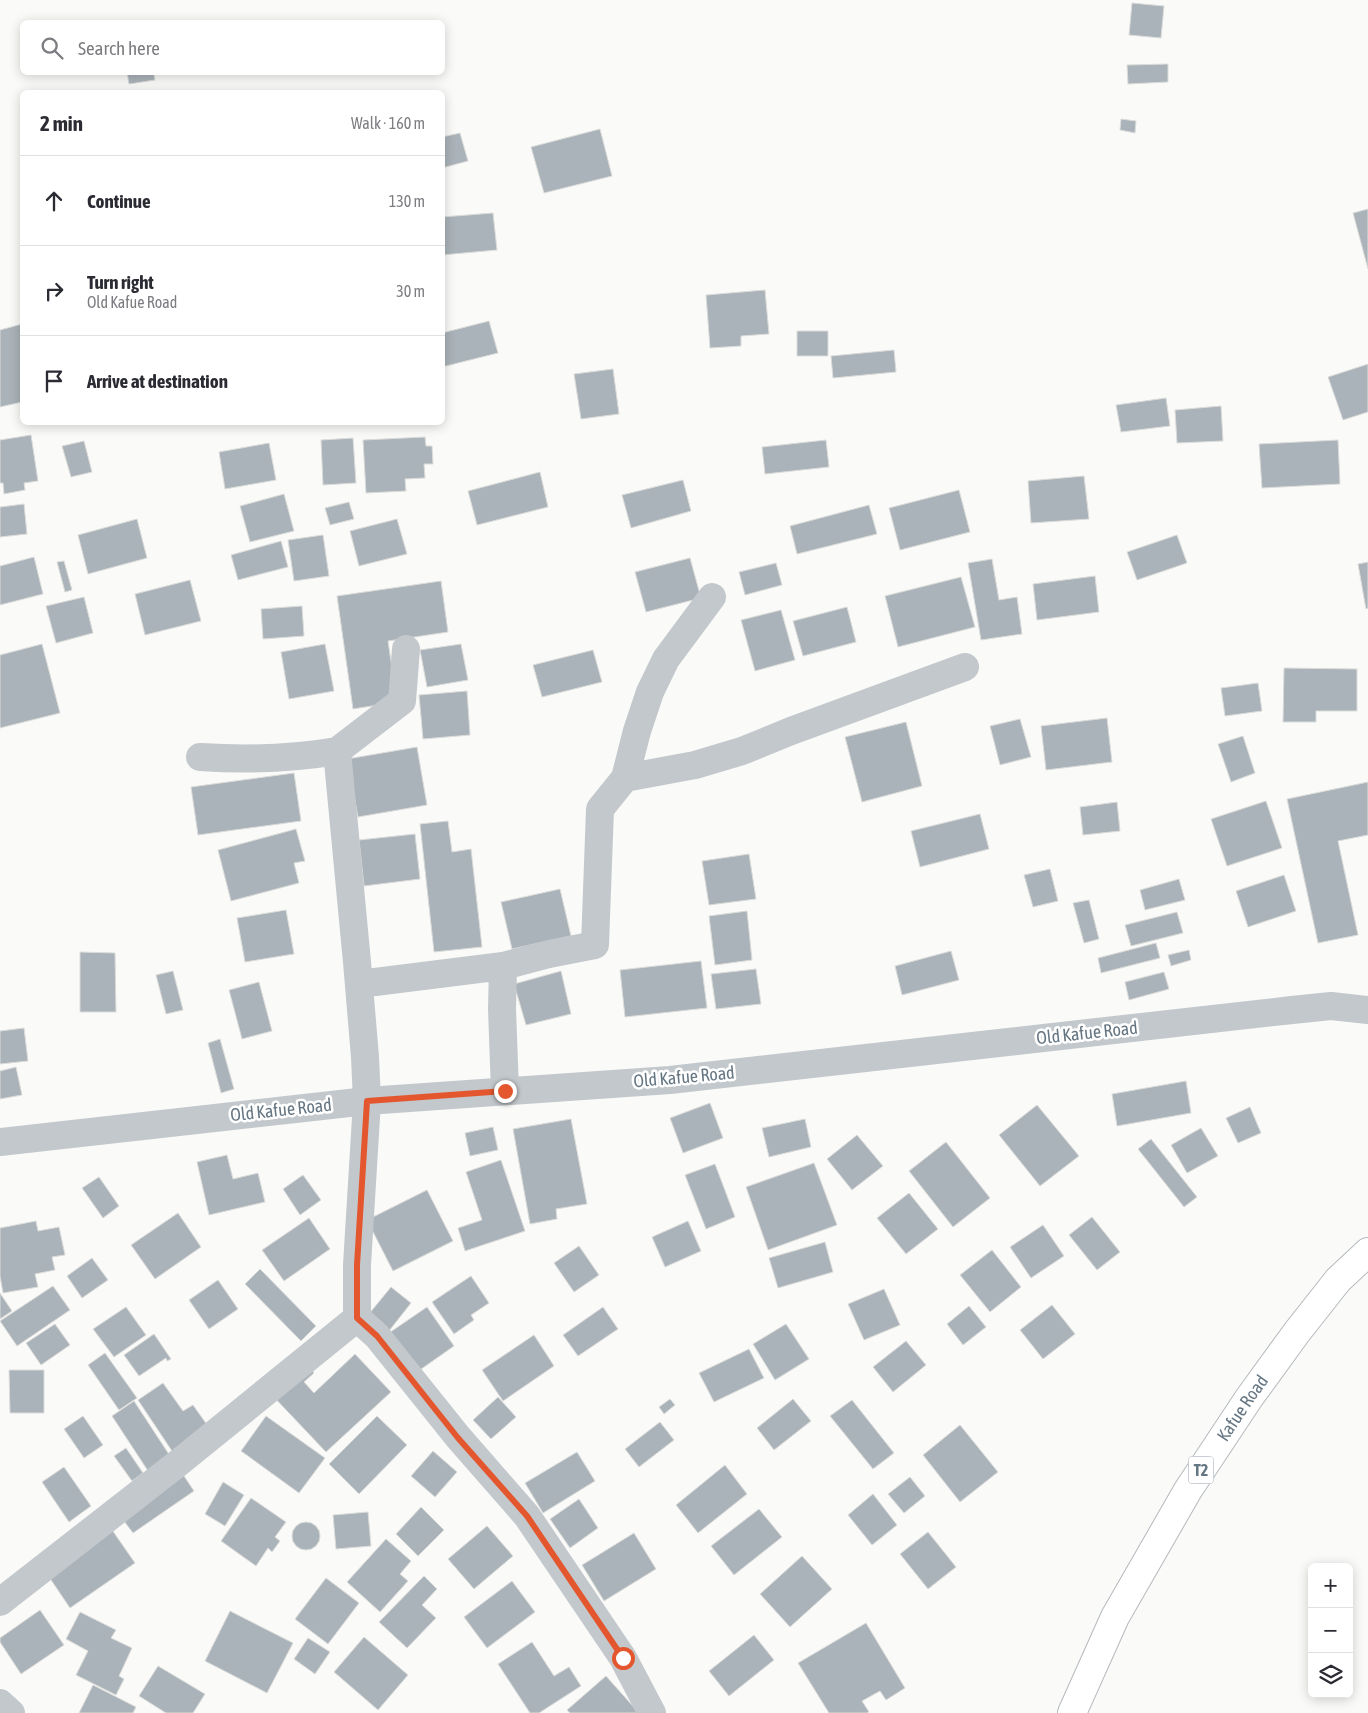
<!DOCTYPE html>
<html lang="en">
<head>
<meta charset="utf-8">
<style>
  :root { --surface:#fff; --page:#f7f7f7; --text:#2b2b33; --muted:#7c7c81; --line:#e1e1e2 }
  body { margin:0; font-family:"Asap Condensed",sans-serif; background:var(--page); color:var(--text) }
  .controls { position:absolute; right:15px; bottom:15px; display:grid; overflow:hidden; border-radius:8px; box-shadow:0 2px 12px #0003 }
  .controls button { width:45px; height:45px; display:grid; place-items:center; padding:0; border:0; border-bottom:1px solid var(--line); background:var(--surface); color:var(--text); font:25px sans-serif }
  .stop { position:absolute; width:15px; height:15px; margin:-11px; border:4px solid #e4572e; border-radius:50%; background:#fff }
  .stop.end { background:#e4572e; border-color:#fff; box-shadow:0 1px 5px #0008 }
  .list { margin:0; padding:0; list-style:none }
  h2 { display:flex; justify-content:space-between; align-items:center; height:65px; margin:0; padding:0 20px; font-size:21px }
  h2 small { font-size:16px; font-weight:400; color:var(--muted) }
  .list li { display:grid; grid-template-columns:32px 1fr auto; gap:15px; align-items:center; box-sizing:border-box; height:90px; padding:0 20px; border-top:1px solid var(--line) }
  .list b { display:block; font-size:19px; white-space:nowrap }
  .list p { margin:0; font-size:16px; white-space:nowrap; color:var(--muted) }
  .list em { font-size:16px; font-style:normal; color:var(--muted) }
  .icon { flex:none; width:28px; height:28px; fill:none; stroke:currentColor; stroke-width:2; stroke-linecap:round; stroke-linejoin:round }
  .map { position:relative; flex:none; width:1368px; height:1713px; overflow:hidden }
  .search { position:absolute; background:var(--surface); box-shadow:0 2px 12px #0003; left:20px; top:20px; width:425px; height:55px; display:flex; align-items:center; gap:12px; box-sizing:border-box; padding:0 18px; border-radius:8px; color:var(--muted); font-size:19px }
  .panel { position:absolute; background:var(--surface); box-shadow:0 2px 12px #0003; left:20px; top:90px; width:425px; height:335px; border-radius:8px }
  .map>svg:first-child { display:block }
</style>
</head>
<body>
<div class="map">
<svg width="1368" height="1713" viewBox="0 0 1368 1713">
  <rect width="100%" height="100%" fill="#fafaf8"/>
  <!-- building -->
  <path fill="#aab3b9" stroke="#dcdcda" d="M1132 3 1164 6 1161 38 1129 35Z
    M1168 64V82L1128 84 1127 65Z
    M127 72H163V73L154 75 155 80 129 84Z
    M1121 119 1136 121 1135 133 1120 130Z
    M600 129 612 176 544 193 531 147Z
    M460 133 468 161 442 168V137Z
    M1368 209V269L1353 213Z
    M493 213 497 250 442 255V217Z
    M765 290 769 334 741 336V346L710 348 706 295Z
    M489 321 498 353 442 367V333Z
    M22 324V402L0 407V330Z
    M797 331H828V356H797Z
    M894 350 896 372 833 378 831 356Z
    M1368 364V412L1343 420 1328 377Z
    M613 369 619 414 581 419 574 374Z
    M1166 398 1170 426 1121 432 1116 405Z
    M1221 406 1223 441 1177 443 1175 410Z
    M31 435 38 481 24 483 25 490 4 494 3 483H0V440Z
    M425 437 426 446H432L433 464H424L425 478 405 479 406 491 366 493 363 440Z
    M353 438 356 483 323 485 321 440Z
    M826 440 829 467 765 474 762 447Z
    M1338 440 1340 484 1262 488 1259 444Z
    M84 441 92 472 71 477 62 446Z
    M269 443 276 480 225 489 219 452Z
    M540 472 548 507 477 525 468 491Z
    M1084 476 1089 519 1031 523 1028 481Z
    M683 480 691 511 631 528 622 495Z
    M959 490 970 532 900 550 889 508Z
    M284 494 294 531 250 542 240 506Z
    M349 502 354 519 330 525 325 508Z
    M24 504 27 534 0 537V507Z
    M869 505 877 534 797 554 790 526Z
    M137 519 147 558 88 574 78 535Z
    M397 519 407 554 359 566 350 531Z
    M323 535 329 576 294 581 288 540Z
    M1177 535 1187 563 1137 580 1127 552Z
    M281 541 288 567 238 580 231 555Z
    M34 557 43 594 0 605V566Z
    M690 558 701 598 646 612 635 572Z
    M992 559 999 600 1017 597 1022 634 981 640 968 563Z
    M64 561 72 590 65 592 57 562Z
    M1368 562V608L1366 609 1358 564Z
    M776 563 782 585 745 595 739 572Z
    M1095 576 1099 612 1037 620 1033 584Z
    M961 577 975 627 898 647 885 596Z
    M190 580 201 621 145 635 135 594Z
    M441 581 448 632 388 641 397 702 353 709 337 596Z
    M84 597 93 633 56 643 46 606Z
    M302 606 304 636 263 639 261 609Z
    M847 607 856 642 803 656 793 621Z
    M781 610 795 660 755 671 741 620Z
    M42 644 60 713 0 728V655Z
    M325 644 334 691 289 699 281 652Z
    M461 644 468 680 427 687 420 650Z
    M593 650 602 682 542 697 533 665Z
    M1284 668 1357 669V711H1316V722H1283Z
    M1258 683 1262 711 1225 716 1221 688Z
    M467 691 470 735 423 739 419 695Z
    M1107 718 1112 762 1046 770 1041 726Z
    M1020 719 1031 757 1000 765 990 726Z
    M906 722 922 786 862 802 845 737Z
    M1243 736 1255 773 1231 782 1218 744Z
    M417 747 427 805 358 817 347 759Z
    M294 773 301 821 198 835 191 787Z
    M1368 782V835L1338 841 1358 935 1318 943 1287 799Z
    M1266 801 1282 848 1227 866 1211 819Z
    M1117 802 1120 831 1083 835 1080 807Z
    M980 814 989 849 920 867 911 831Z
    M448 821 452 852 471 849 482 947 434 952 420 824Z
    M296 829 305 861 294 863 299 883 231 901 218 850Z
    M415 834 420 879 364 886 359 840Z
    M749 854 756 899 709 905 702 861Z
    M1050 869 1058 901 1033 907 1024 875Z
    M1284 875 1296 911 1248 927 1236 891Z
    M1179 879 1185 900 1145 910 1140 890Z
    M560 889 571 936 512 949 501 902Z
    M1089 900 1099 939 1084 943 1073 903Z
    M286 910 294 954 245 962 237 918Z
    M747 911 752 960 715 965 709 916Z
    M1177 912 1183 933 1131 946 1125 925Z
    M1156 943 1160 958 1101 973 1098 958Z
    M1189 950 1191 960 1171 966 1168 955Z
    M951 951 959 980 902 995 895 966Z
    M80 952 115 953 116 1012H80Z
    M701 961 707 1008 625 1017 620 970Z
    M756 969 761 1004 716 1009 711 974Z
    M173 971 183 1010 166 1014 156 975Z
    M561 971 571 1014 526 1025 514 984Z
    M1164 972 1169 989 1129 1000 1125 982Z
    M259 982 272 1031 242 1039 229 990Z
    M24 1028 28 1061 0 1064V1031Z
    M220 1039 234 1089 221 1093 208 1043Z
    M16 1067 22 1095 0 1099V1071Z
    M1186 1081 1191 1113 1117 1126 1112 1094Z
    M710 1103 723 1138 683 1153 670 1118Z
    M1037 1105 1079 1156 1040 1186 999 1135Z
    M1250 1107 1261 1133 1238 1143 1226 1118Z
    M571 1119 587 1204 556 1209 557 1219 530 1224 513 1129Z
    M805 1119 811 1147 769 1157 762 1128Z
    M493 1127 498 1150 470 1156 465 1133Z
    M1201 1128 1218 1156 1187 1173 1171 1145Z
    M857 1135 883 1166 852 1190 827 1159Z
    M1151 1139 1197 1197 1184 1207 1138 1149Z
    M946 1142 990 1198 953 1227 909 1171Z
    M227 1155 233 1179 258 1173 265 1202 209 1215 197 1162Z
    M501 1160 525 1231 465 1251 458 1228 482 1220 466 1172Z
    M814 1163 837 1225 768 1250 746 1187Z
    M715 1164 735 1217 706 1229 685 1175Z
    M303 1175 321 1200 300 1215 283 1189Z
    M99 1177 119 1206 103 1218 82 1188Z
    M427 1190 453 1241 393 1271 367 1220Z
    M909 1193 938 1229 906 1254 877 1218Z
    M178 1213 201 1247 155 1279 131 1245Z
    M1092 1217 1120 1252 1097 1270 1069 1235Z
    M309 1218 330 1249 284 1281 262 1250Z
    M36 1221 38 1231 59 1227 65 1255 52 1257 55 1270 35 1274 38 1287 3 1293 0 1276V1228Z
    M688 1221 701 1251 665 1267 652 1237Z
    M1043 1225 1064 1256 1031 1278 1010 1247Z
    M825 1242 833 1272 778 1288 769 1258Z
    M579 1246 599 1275 574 1292 554 1263Z
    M992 1250 1021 1287 990 1312 960 1275Z
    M92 1258 108 1280 82 1298 67 1276Z
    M260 1269 316 1326 301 1341 245 1284Z
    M471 1276 489 1303 471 1315 474 1320 454 1334 432 1302Z
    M218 1280 238 1309 209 1329 189 1300Z
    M53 1286 70 1310 17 1346 0 1321Z
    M391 1287 411 1303 385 1336 364 1320Z
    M884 1289 900 1325 864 1340 848 1304Z
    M0 1293 12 1311 0 1319Z
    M1052 1305 1075 1334 1043 1359 1020 1330Z
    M969 1306 986 1327 963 1345 947 1324Z
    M126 1307 146 1335 114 1357 93 1329Z
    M427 1307 454 1346 417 1372 389 1333Z
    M603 1307 618 1329 578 1356 563 1335Z
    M55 1324 70 1345 41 1365 26 1343Z
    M786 1324 809 1359 775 1380 753 1344Z
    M154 1334 171 1359 167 1361 166 1358 139 1376 124 1355Z
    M534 1335 554 1366 503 1401 482 1370Z
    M906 1341 926 1365 893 1392 873 1367Z
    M749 1349 764 1378 714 1402 699 1373Z
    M105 1353 137 1398 119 1410 88 1365Z
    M355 1354 391 1392 326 1452 271 1394 305 1362 314 1373 304 1382 314 1393Z
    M9 1370H44V1413H10Z
    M163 1383 183 1411 193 1405 210 1429 174 1454 138 1400Z
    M498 1397 516 1417 491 1439 473 1420Z
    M670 1399 675 1405 664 1414 659 1407Z
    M793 1399 811 1421 774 1450 757 1428Z
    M852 1400 894 1453 873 1469 830 1416Z
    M134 1401 174 1462 152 1477 112 1416Z
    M83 1416 103 1445 84 1458 64 1429Z
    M266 1416 325 1458 299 1493 241 1451Z
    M377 1416 407 1445 359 1494 329 1464Z
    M660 1422 674 1440 639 1467 625 1449Z
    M960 1425 998 1472 960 1502 923 1455Z
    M126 1448 143 1473 132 1481 114 1456Z
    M433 1451 457 1472 435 1497 411 1476Z
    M577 1452 595 1481 543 1513 525 1483Z
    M725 1465 747 1494 698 1533 676 1505Z
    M64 1467 91 1506 69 1522 42 1482Z
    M180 1470 194 1491 133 1533 118 1513Z
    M910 1477 925 1496 904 1513 888 1494Z
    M223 1482 244 1495 225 1526 205 1514Z
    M873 1494 897 1525 872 1545 848 1515Z
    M251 1498 286 1522 275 1537 280 1541 272 1552 268 1548 256 1566 221 1541Z
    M579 1499 598 1528 570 1548 550 1519Z
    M421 1507 444 1530 418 1556 396 1534Z
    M759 1509 782 1537 734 1575 711 1546Z
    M368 1512 371 1546 336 1549 333 1515Z
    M292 1536a14 14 0 1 1 28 0a14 14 0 1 1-28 0Z
    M487 1526 513 1556 474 1589 448 1559Z
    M110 1527 135 1563 70 1608 45 1571Z
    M928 1532 956 1567 928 1589 900 1554Z
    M634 1533 656 1569 604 1601 582 1565Z
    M386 1539 411 1561 400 1574 408 1581 380 1612 347 1582Z
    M802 1556 832 1589 790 1627 760 1594Z
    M424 1576 437 1589 422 1605 436 1618 407 1648 379 1622Z
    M326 1578 359 1603 328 1644 295 1619Z
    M512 1581 535 1612 487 1648 464 1617Z
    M40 1610 64 1645 21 1674 0 1642V1638Z
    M230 1611 293 1643 267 1693 205 1661Z
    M80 1612 116 1630 111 1638 132 1648 119 1676 124 1679 116 1695 76 1675 88 1651 66 1639Z
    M866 1623 905 1688 886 1700 880 1691 862 1701 869 1712 867 1713H829L798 1663Z
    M754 1635 774 1660 729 1696 709 1671Z
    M364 1637 408 1675 378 1710 334 1672Z
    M308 1638 330 1652 315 1674 294 1659Z
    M532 1642 554 1676 569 1667 581 1686 539 1713H530L498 1664Z
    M158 1666 205 1694 193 1713H166L139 1696Z
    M606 1676 639 1713H570L567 1710Z
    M93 1685 136 1707 133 1713H79Z"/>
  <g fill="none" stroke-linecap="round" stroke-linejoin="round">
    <!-- highway casing -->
    <g stroke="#b4b9bd" stroke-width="30">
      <g id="highway">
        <path id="s1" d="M1072 1713 1115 1617 1188 1490 1249 1398 1297 1332 1338 1280 1368 1252"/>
      </g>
    </g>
    <!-- minor -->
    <path stroke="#c3c8cc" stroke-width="28" d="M406 649 402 701 337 751 357 962 365 1057 367 1101 357 1265V1318L377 1336 458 1437 527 1516 623 1658 652 1713
      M200 757C247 760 291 759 337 751
      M625 778 695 765 742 751 791 731 965 667
      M359 984 503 966
      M505 1091 502 1009 503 966 549 954 595 945 600 809 625 778 637 731 650 692 666 659 712 597
      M0 1142 367 1101 670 1080 1292 1010 1331 1006 1368 1010
      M0 1602 177 1464 357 1318
      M0 1703 11 1713"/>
    <!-- highway -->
    <use href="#highway" stroke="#fff" stroke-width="28"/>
  </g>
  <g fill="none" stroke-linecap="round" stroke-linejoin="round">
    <!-- route -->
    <path stroke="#e4572e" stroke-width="6" d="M505 1091 367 1101 357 1265V1318L377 1336 458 1438 527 1516 623 1658"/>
  </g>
  <g text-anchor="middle" stroke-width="5" stroke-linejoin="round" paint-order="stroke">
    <!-- shield labels -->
    <rect fill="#fff" stroke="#939fa8" stroke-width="1" x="1188.5" y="1456.5" width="25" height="27" rx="4"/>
    <g font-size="16" font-weight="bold" fill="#657683">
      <text x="1201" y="1476">T2</text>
    </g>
    <!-- street labels -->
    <g font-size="18" fill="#657683" stroke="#fff">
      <text transform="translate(1087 1033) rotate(-6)" y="6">Old Kafue Road</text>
      <text transform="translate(684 1077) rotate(-5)" y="6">Old Kafue Road</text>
      <text transform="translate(281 1110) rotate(-6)" y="6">Old Kafue Road</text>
      <text dy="6" stroke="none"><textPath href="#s1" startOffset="350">Kafue Road</textPath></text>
    </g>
  </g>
</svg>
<div class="controls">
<button>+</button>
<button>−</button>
<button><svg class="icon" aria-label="layers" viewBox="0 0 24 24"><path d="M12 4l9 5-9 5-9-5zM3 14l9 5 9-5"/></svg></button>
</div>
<div class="stop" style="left:623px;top:1658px"></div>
<div class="stop end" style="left:505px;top:1091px"></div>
<div class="search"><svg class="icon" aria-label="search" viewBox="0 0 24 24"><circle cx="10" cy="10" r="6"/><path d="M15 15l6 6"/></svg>Search here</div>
<section class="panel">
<h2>2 min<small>Walk · 160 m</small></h2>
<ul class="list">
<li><svg class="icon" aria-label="ahead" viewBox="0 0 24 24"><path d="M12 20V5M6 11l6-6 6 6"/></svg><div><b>Continue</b></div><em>130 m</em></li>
<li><svg class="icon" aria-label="right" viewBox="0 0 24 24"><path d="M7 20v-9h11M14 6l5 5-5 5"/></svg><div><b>Turn right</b><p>Old Kafue Road</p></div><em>30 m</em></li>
<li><svg class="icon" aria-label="arrive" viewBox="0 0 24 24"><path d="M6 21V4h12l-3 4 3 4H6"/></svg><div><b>Arrive at destination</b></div></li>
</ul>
</section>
</div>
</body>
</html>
